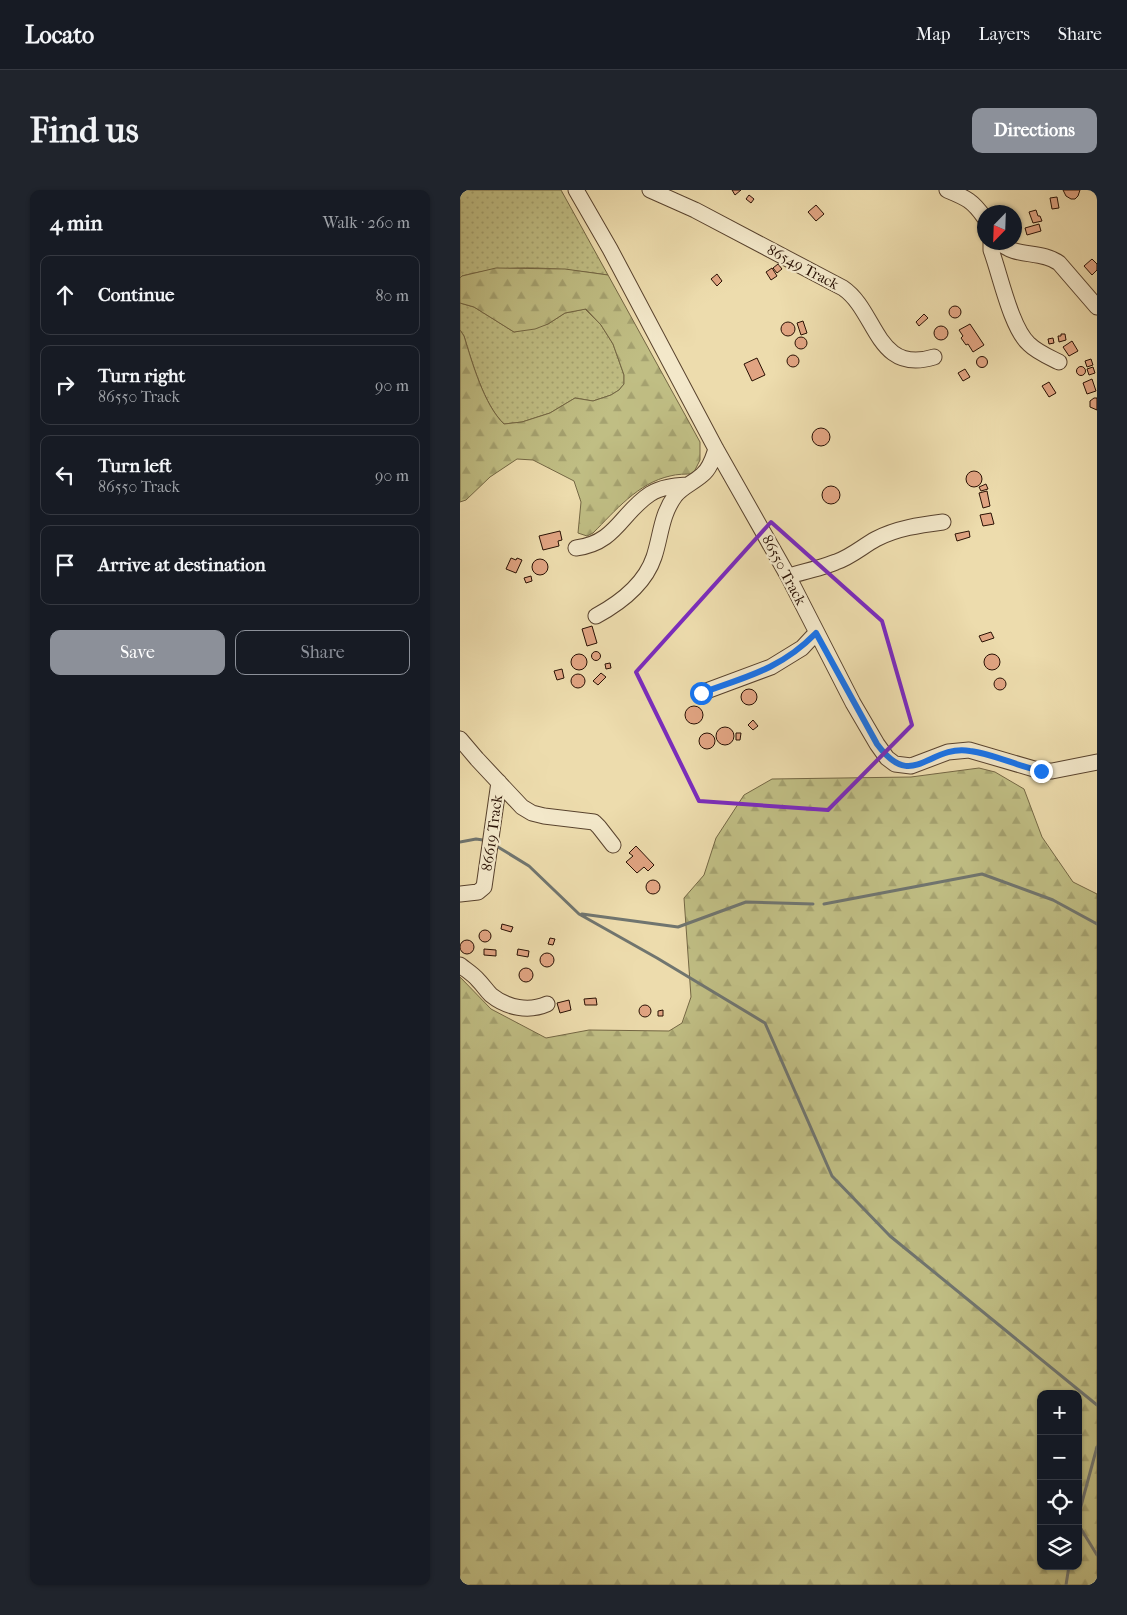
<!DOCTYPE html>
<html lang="en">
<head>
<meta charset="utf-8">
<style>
  :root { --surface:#171b24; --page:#20242c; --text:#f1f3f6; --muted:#9ea1a6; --line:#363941; --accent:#8c9099 }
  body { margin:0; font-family:"IM FELL French Canon",serif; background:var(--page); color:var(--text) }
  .controls { position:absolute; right:15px; bottom:15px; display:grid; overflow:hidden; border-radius:10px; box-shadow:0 1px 4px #0004 }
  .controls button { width:45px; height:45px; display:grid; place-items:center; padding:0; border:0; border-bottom:1px solid var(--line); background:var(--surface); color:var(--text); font:25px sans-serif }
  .compass { position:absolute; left:517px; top:15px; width:45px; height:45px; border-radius:50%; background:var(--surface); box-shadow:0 1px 4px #0004; rotate:203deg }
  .stop { position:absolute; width:15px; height:15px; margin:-11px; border:4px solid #1a73e8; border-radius:50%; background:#fff }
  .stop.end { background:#1a73e8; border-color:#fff; box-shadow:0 1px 5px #0008 }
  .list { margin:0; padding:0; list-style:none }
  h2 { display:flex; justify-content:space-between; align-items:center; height:65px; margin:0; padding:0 20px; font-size:21px }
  h2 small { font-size:16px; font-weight:400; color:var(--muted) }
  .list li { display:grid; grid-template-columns:32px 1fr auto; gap:15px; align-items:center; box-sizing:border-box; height:80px; margin:0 10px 10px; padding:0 10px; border:1px solid var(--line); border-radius:10px }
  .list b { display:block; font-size:19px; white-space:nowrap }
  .list p { margin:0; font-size:16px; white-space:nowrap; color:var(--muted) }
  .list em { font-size:16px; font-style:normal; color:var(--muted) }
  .actions { display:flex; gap:10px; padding:15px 20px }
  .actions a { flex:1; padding:11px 0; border:1px solid var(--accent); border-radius:10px; text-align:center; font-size:18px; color:var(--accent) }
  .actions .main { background:var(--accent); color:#fff }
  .icon { flex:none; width:28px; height:28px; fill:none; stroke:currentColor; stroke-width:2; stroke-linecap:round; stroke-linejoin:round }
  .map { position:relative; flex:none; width:637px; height:1395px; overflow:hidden; border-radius:10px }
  header { display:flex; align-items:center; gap:30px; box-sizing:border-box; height:70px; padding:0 25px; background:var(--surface); border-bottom:1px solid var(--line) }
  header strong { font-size:24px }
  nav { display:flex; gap:28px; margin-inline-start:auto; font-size:18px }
  .intro { display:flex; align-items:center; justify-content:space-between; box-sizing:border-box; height:120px; padding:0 30px }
  h1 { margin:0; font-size:35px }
  .button { padding:12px 22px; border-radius:10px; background:var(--accent); color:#fff; font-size:18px; font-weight:700 }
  main { display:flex; gap:30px; padding:0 30px }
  aside { flex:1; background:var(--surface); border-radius:10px; box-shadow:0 1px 4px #0004 }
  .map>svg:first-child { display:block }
</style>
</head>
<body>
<header>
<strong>Locato</strong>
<nav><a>Map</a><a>Layers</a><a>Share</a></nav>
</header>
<div class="intro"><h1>Find us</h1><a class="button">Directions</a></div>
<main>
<aside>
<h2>4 min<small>Walk · 260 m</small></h2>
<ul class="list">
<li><svg class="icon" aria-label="ahead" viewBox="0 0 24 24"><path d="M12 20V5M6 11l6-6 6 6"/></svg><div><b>Continue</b></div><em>80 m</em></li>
<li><svg class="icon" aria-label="right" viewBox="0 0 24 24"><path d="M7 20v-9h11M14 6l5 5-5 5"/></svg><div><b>Turn right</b><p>86550 Track</p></div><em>90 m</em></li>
<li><svg class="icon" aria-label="left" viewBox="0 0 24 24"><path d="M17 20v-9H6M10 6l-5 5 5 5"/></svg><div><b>Turn left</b><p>86550 Track</p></div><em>90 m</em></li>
<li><svg class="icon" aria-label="arrive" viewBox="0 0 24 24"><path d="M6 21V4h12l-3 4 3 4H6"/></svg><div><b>Arrive at destination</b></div></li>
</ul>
<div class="actions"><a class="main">Save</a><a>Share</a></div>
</aside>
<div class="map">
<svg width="637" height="1395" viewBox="0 0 637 1395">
  <defs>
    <pattern id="green-dots" width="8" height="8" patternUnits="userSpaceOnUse" patternTransform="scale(1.25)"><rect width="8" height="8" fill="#c0be84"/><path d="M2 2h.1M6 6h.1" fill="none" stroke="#a5a270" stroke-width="1.8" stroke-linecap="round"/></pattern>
    <pattern id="forest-firs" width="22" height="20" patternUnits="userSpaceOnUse" patternTransform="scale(1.25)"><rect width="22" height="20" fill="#c0be84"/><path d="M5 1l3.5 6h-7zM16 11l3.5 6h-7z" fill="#a5a270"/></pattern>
  </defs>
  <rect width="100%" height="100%" fill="#eddcad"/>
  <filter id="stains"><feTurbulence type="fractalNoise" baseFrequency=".004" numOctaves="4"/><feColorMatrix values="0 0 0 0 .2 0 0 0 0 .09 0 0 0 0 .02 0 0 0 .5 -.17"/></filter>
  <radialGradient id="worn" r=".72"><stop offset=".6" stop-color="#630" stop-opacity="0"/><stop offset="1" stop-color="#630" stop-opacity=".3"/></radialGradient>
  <!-- green -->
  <path fill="url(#green-dots)" stroke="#746744" d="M0 0H101L148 85C99 78 50 73 2 86L0 88Z
    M0 113 14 117 54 142 88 134 105 123 125 119 141 135 153 154 164 185V194L159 200 151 205 133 211 115 208 90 223 62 232 44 234C24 215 12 172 4 146L0 140Z"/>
  <!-- forest -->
  <path fill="url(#forest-firs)" stroke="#746744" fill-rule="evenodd" d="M36 78 105 79 148 85 240 252V270L233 284C226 284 217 284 210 286 178 293 155 321 133 343L127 346 118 343 121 312 114 291 73 270 57 269 30 287 6 310 0 312V140L4 146C12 172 24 215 44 234L62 232 90 223 115 208 133 211 151 205 159 200 164 194V185L153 154 141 135 126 119 105 123 88 134 75 139 54 142 14 117 0 113V88L2 86Z
    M519 578 535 582 564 599 582 647 613 692 637 704V1395H0V787L31 819 86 848 129 840 209 841 222 833 231 807 224 708 244 685 256 648 284 605 312 589 451 587ZM581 1204H618V1376H581Z"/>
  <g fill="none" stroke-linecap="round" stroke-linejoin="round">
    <!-- stream -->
    <path stroke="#70756f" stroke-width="3" d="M0 652 16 649 23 650
      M38 657 69 676 119 724 197 768 305 833 372 986 430 1046 637 1215
      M364 714 522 684 593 710 637 734
      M122 724 218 737 286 712 353 714
      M618 1327 637 1257
      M618 1334 637 1365
      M606 1395 609 1376"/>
  </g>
  <!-- building -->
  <path fill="#e1a482" stroke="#281003" d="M272 0H281L275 5Z
    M603 0H620L618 6 615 9H611L606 6Z
    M289 5 294 9 291 13 286 9Z
    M597 7 599 18 592 19 590 8Z
    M356 15 364 24 356 31 348 22Z
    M576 20 578 26H580L582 31 573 33 569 22Z
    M579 34 581 41 567 45 565 38Z
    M632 69 637 74V80L632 85 624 76Z
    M318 74 322 79 317 83 313 78Z
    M312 78 317 86 311 90 306 82Z
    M257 84 262 91 257 96 251 89Z
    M489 122a6 6 0 1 1 12 0a6 6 0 1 1-12 0Z
    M464 124 468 128 459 136 456 132Z
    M343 131 347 143 341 145 337 133Z
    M321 139a7 7 0 1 1 14 0a7 7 0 1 1-14 0Z
    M510 134 524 155 513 162 508 154 506 155 501 148 503 146 499 140Z
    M474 143a7 7 0 1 1 14 0a7 7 0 1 1-14 0Z
    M601 144H605L606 150 599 152 598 146H601Z
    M335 153a6 6 0 1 1 12 0a6 6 0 1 1-12 0Z
    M593 148 594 153 589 154 588 149Z
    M612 151 618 161 609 166 603 157Z
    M327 171a6 6 0 1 1 12 0a6 6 0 1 1-12 0Z
    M516.5 172a5.5 5.5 0 1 1 11 0a5.5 5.5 0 1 1-11 0Z
    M297 168 305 185 292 191 284 174Z
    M631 169 633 175 627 177 625 171Z
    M616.5 181a4.5 4.5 0 1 1 9 0a4.5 4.5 0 1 1-9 0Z
    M633 177 635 183 629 185 627 179Z
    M505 179 510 187 503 191 498 183Z
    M632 189 636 201 627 204 623 193Z
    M589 192 596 203 589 207 582 196Z
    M634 208H637V220L630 217V211Z
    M352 247a9 9 0 1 1 18 0a9 9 0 1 1-18 0Z
    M506 289a8 8 0 1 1 16 0a8 8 0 1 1-16 0Z
    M526 294 528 299 521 301 519 297Z
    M362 305a9 9 0 1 1 18 0a9 9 0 1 1-18 0Z
    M527 301 530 316 523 318 519 303Z
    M531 323 534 334 523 336 520 325Z
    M100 341 102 350 98 351 99 356 83 360 79 346Z
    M509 341 510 347 497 351 495 344Z
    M51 368 56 370 57 368 62 370 56 383 46 379Z
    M72 377a8 8 0 1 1 16 0a8 8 0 1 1-16 0Z
    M71 386 72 391 66 393 64 388Z
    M132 436 137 453 127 456 122 439Z
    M531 442 534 448 522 452 519 446Z
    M131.5 466a4.5 4.5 0 1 1 9 0a4.5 4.5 0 1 1-9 0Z
    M111 472a8 8 0 1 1 16 0a8 8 0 1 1-16 0Z
    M524 472a8 8 0 1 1 16 0a8 8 0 1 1-16 0Z
    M150 473 151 478 146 479 145 474Z
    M102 479 104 488 97 490 94 481Z
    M141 483 146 487 138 495 133 491Z
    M111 491a7 7 0 1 1 14 0a7 7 0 1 1-14 0Z
    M534 494a6 6 0 1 1 12 0a6 6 0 1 1-12 0Z
    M281 507a8 8 0 1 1 16 0a8 8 0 1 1-16 0Z
    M225 525a9 9 0 1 1 18 0a9 9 0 1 1-18 0Z
    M293 530 298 536 293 540 288 535Z
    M256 546a9 9 0 1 1 18 0a9 9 0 1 1-18 0Z
    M239 551a8 8 0 1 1 16 0a8 8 0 1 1-16 0Z
    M276 543H281L280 550H276Z
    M176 656 194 675 188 681 184 677 177 683 166 672 173 666 169 663Z
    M186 697a7 7 0 1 1 14 0a7 7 0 1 1-14 0Z
    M42 734 53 737 51 742 41 739Z
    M19 746a6 6 0 1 1 12 0a6 6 0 1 1-12 0Z
    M90 748 95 749 93 755 88 754Z
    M0 757a7 7 0 1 1 14 0a7 7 0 1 1-14 0Z
    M24 759 36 760V766L24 765Z
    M58 759 69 761 68 767 57 765Z
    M80 770a7 7 0 1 1 14 0a7 7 0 1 1-14 0Z
    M59 785a7 7 0 1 1 14 0a7 7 0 1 1-14 0Z
    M136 808 137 815H125L124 809Z
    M109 810 111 820 100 823 97 813Z
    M179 821a6 6 0 1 1 12 0a6 6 0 1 1-12 0Z
    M203 820V826H198V821Z"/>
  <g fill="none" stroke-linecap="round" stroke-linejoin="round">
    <!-- minor casing -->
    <g stroke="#59432e" stroke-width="17">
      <path id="minor" d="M116 0 150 59 256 259 328 386 393 513 417 554 427 568 435 574 451 576 488 562 509 560 581 581H592L637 572
        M190 0 235 20 383 98C417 121 416 185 474 167
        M487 0C506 8 512 10 524 27
        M531 52V60C540 84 551 138 569 154 577 162 589 167 599 172
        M539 52C555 68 581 60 599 73L637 117
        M116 358C156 353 161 323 190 304 201 297 214 296 227 295
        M328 386C344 382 361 378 376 372 391 367 403 356 416 349 437 338 460 335 483 332
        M136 426C160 413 185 394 194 367 201 346 201 325 215 306 222 297 233 293 242 285 250 279 253 268 256 259
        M241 503 311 477 342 458 356 443
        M0 549 17 569 62 617 72 623 84 626 134 632 139 637 153 655
        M0 704 18 702 24 697 39 592
        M0 775C6 780 13 784 18 790 23 795 26 800 31 805 47 818 69 822 87 814"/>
    </g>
    <!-- minor -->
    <use href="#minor" stroke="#f3e8ca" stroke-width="15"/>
  </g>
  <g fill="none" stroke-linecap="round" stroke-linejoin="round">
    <!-- route -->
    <path stroke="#1a73e8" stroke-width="6" d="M241 503C286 487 321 479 356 443L417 554C453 603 468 554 510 561 534 564 557 576 581 581"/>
  </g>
  <!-- marked area -->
  <path fill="none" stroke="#7b2cbf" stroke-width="4" stroke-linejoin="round" d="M311 332 422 431 452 535 368 620 239 611 176 482Z"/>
  <g text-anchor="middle" stroke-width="4.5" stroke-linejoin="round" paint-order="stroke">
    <!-- street labels -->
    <g font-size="15" fill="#281003" stroke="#f3e8ca">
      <text transform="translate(343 77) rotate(28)" y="5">86549 Track</text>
      <text transform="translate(324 380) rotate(62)" y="5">86550 Track</text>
      <text transform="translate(32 643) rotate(-82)" y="5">86619 Track</text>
    </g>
  </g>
  <rect width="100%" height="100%" filter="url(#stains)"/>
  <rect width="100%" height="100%" fill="url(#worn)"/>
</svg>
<div class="controls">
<button>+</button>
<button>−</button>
<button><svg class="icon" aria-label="locate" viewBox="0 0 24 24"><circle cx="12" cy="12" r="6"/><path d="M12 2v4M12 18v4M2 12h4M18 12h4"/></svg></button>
<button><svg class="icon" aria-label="layers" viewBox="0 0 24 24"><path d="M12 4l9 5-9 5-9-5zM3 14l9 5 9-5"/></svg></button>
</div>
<svg class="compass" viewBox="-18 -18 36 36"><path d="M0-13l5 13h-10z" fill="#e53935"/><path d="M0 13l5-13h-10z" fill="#9ea1a6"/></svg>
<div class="stop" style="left:241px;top:503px"></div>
<div class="stop end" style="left:581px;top:581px"></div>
</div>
</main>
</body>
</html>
